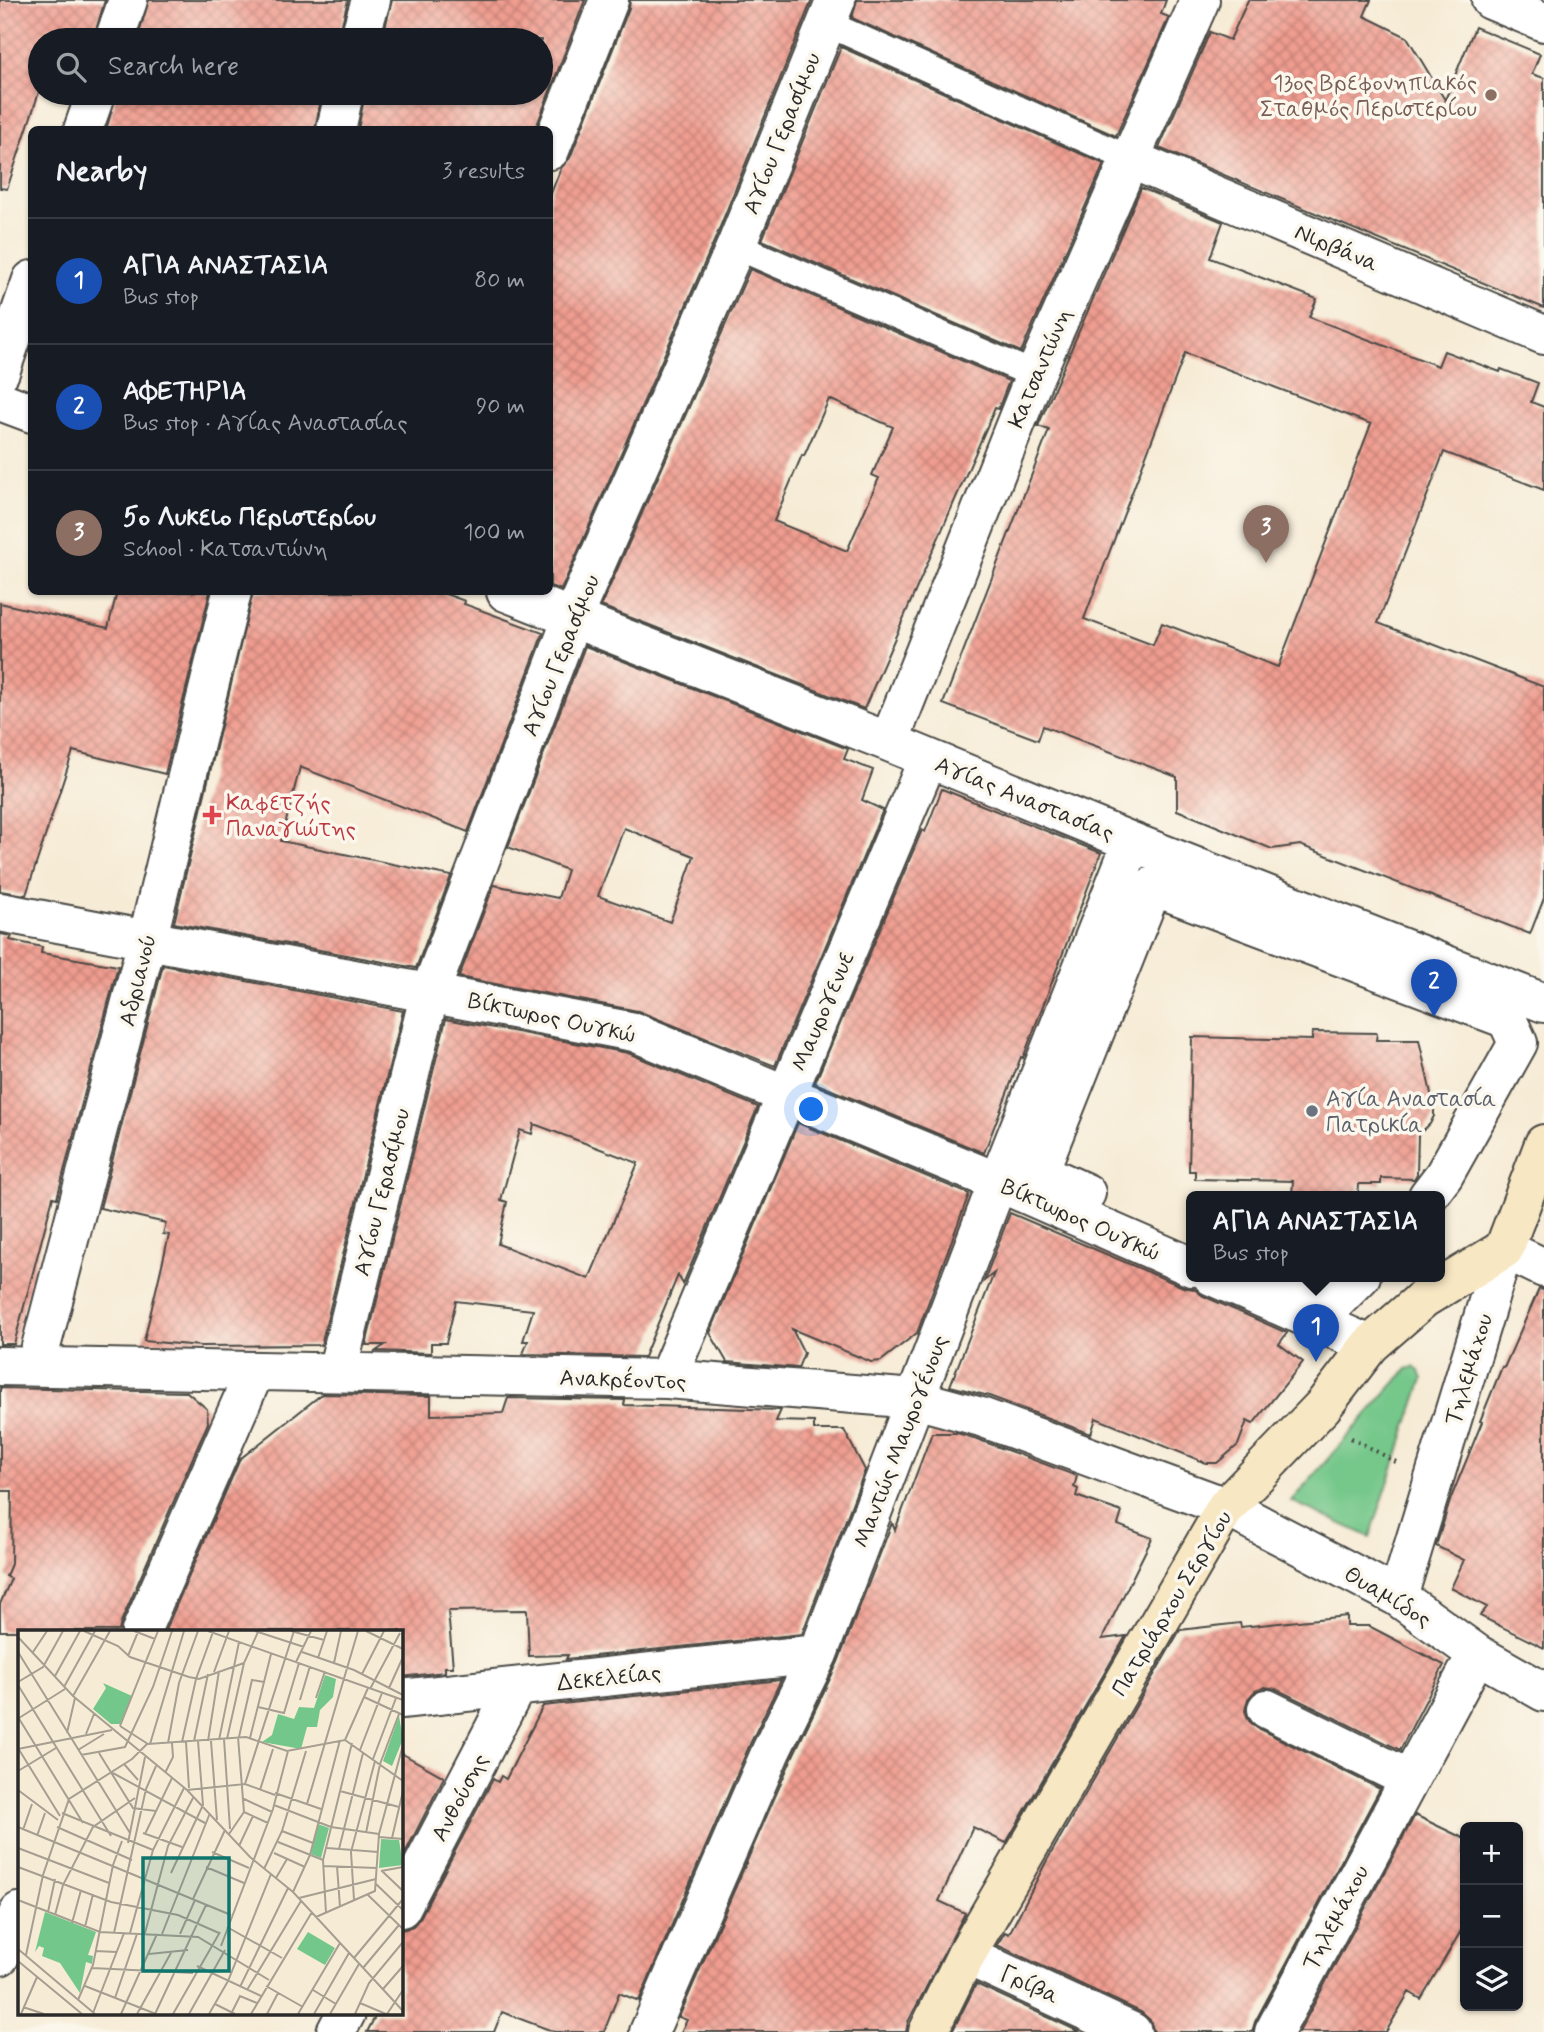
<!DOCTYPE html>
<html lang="en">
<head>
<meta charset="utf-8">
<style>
  :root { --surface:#171b24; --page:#20242c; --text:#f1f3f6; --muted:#9ea1a6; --line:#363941; --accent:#d690ce }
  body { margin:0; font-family:Mynerve,sans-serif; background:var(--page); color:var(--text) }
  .controls { position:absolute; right:21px; bottom:21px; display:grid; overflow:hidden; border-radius:10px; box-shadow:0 2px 5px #0004 }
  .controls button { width:63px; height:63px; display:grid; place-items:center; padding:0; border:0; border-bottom:2px solid var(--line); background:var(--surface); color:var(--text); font:35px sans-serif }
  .you { position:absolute; left:812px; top:1110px; width:24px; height:24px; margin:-18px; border:5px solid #fff; border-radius:50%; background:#1a73e8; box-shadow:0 0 0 10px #1a73e833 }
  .badge { display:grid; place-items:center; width:46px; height:46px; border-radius:50%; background:var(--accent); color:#fff; font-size:23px; font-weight:700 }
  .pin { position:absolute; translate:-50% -58px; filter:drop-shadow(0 2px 4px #0008) }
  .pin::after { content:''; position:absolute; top:37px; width:24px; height:21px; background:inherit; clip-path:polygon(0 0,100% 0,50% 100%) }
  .popup { position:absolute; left:1186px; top:1191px; width:259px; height:91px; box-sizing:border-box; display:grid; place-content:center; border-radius:10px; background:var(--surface); filter:drop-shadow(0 2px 5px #0005); font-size:23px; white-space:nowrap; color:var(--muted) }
  .popup b { font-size:26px; color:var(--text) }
  .popup::after { content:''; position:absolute; left:50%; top:100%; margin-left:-14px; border:14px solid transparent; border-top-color:var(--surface) }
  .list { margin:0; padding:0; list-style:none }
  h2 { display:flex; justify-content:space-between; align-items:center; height:91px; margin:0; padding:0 28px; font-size:30px }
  h2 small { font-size:23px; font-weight:400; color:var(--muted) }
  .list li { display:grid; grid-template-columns:46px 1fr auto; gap:21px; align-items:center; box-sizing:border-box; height:126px; padding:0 28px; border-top:2px solid var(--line) }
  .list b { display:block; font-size:26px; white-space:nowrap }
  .list p { margin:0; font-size:23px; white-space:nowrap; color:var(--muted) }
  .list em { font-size:23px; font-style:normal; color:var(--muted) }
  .icon { flex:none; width:38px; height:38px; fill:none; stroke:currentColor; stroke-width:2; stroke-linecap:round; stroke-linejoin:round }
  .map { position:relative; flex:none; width:1544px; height:2032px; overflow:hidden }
  .search { position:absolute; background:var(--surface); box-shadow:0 2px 5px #0004; left:28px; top:28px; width:525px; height:77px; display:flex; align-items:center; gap:18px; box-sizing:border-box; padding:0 24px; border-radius:38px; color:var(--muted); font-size:26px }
  .panel { position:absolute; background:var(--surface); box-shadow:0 2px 5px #0004; left:28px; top:126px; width:525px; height:469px; border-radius:10px }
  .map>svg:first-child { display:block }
</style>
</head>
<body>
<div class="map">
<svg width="1544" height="2032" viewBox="0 0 1544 2032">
  <defs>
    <pattern id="building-cross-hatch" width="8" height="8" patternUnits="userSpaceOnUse" patternTransform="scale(1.75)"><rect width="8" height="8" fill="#f09d90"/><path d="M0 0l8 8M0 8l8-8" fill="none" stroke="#c38076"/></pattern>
  </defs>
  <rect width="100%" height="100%" fill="#fbf7ec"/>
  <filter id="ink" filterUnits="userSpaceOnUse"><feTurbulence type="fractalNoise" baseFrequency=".0143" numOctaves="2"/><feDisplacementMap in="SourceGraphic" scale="14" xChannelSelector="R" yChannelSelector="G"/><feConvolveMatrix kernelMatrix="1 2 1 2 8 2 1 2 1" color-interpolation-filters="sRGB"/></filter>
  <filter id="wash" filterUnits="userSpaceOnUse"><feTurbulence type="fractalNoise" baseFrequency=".00686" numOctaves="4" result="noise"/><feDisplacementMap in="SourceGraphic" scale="28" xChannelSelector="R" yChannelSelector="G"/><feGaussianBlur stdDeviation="1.57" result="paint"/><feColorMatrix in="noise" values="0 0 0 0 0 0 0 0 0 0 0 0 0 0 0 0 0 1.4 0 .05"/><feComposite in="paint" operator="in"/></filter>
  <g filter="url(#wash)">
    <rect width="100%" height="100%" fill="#f6ebd5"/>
    <!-- garden -->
    <path fill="#74c78a" stroke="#50795a" stroke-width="2" d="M1414 1367 1420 1372 1423 1379 1370 1537 1291 1501 1407 1369Z"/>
    <g id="blocks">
      <!-- building -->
      <path fill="url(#building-cross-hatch)" fill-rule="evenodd" d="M0 0H105L93 40H40V89L7 189 0 188Z
        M149 0H348L338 40H137Z
        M392 0H585L535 130H358L365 93H541V40H382Z
        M630 0H812L716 237 561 590 550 586V196L561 168 570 158 629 8Z
        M857 0H1166L1161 14 1169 17 1116 136 852 18Z
        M1248 0H1371L1364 16 1407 37 1445 100 1475 27 1540 54 1532 74 1544 78V308L1159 148 1210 32 1230 40Z
        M841 47 1104 164 1021 352 762 240Z
        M117 93H322L315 130H106Z
        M1141 188 1223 222 1210 258 1317 299 1309 317 1438 366 1444 351 1500 372 1501 369 1538 383 1531 402 1544 407V490L1444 452 1378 623 1544 687V898L1530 934 1300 845 1272 849 1177 810V777L1043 726 1038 740 943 704 1049 430 1038 426ZM1185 353 1371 424 1278 667 1162 623 1153 645 1084 619Z
        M750 269 1009 381 998 409 995 408 864 709 601 606ZM829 399 893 427 872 475 879 478 847 551 774 521 802 455 804 456Z
        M117 592H210L165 774 73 751 26 895 0 891V603L108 628Z
        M253 592H440L465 601 464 604 543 633 468 832 300 767 281 841 451 876 416 968 174 923Z
        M585 646 848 749 844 759 873 770 862 800 883 810 775 1066 638 1011 459 977 494 885 558 898 567 870 508 847ZM624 828 694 856 670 922 598 896Z
        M942 789 1101 853 1028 1045 1023 1058 1021 1057 984 1153 815 1083 922 830 925 832Z
        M0 934 12 936 10 940 42 947 41 953 118 966 57 1198 53 1197 14 1344H0Z
        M163 965 403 1011 321 1345 201 1346 144 1341 169 1235 163 1234 166 1223 100 1208Z
        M446 1019 628 1053 758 1107 683 1284 678 1275 644 1357 523 1354 528 1341H523L533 1310 456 1301 446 1343H431V1353L376 1351 385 1345H366ZM534 1124 638 1163 589 1279 498 1244 507 1202 501 1200 520 1130 532 1134Z
        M1312 1032 1377 1033 1376 1040H1419L1434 1107V1116L1430 1124 1418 1135 1417 1174 1414 1179 1381 1178V1184H1359L1358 1196H1292L1293 1181 1195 1179V1171H1189L1192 1037 1312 1040Z
        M798 1123 969 1194 917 1333 881 1361 871 1362 792 1329 804 1353 798 1368 727 1362 710 1333Z
        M1010 1213 1183 1287 1194 1289 1203 1296 1287 1333 1279 1344 1303 1362 1253 1424 1247 1421 1238 1445 1217 1463H1206L1096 1418 1091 1434 989 1396 950 1386 994 1273 984 1281Z
        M1539 1289 1544 1290V1648L1480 1616 1487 1607 1451 1588 1464 1560 1436 1546 1451 1498 1482 1422 1480 1421 1502 1367 1504 1368Z
        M0 1388 187 1392 207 1409 208 1423 121 1622 119 1631H0V1604L11 1579 6 1576 11 1564 12 1491H0Z
        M322 1394 431 1396V1415L503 1413 508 1398 625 1400 624 1405 781 1410 776 1421 814 1422V1430H844L865 1470 802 1634 566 1659 568 1655 529 1656 527 1610 448 1611 453 1667H445V1672L401 1677V1631H165L240 1459Z
        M932 1433H957L974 1438 1077 1476 1074 1487 1078 1489 1076 1496 1122 1512 1118 1525 1152 1538 1102 1639 1126 1636 1006 1843 973 1827 939 1901 965 1913 908 2022 906 2032H681L687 2020 679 2017 791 1760 838 1662 892 1523 895 1530Z
        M1347 1616V1626H1369L1444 1665 1400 1750 1276 1689 1265 1687 1255 1691 1248 1699 1245 1711 1249 1721 1257 1728 1380 1789 1255 2022 1252 2032H1154L1150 2020 1141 2012 997 1945 1005 1932 1009 1934 1046 1862 1180 1630 1240 1623 1241 1627Z
        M781 1680 751 1742 639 2001 619 1993 604 2032H555L502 2012 494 2032H367L377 2013H401V1930L412 1927 420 1918 493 1779 498 1782 501 1776 506 1779 543 1706Z
        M401 1753 444 1777 401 1861Z
        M1415 1815 1465 1839V1924L1421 1999 1409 1992 1386 2032H1299Z
        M976 1984 1080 2032H952Z"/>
    </g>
  </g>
  <g filter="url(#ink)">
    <use href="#blocks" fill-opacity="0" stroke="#494844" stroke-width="2"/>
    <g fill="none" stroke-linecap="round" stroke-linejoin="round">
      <!-- lane casing -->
      <g stroke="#494844" stroke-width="30">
        <path id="lane" d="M826 23 1130 159
          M736 246 1035 375"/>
      </g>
      <!-- street casing -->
      <g stroke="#494844" stroke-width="42">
        <path id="street" d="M1491 0 1544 22
          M114 40 128 0
          M359 40 371 0
          M83 130 96 93
          M336 130 344 93
          M550 150 609 0
          M1130 159 1544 335
          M0 372 32 280
          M0 401 32 413
          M506 592 889 742 1132 842 1544 1003
          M889 742 1035 375 1200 0
          M0 912 634 1032 998 1182 1192 1267
          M1086 1193 1039 1172 1153 886 1507 1019 1518 1043 1444 1175 1428 1196
          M1212 1276 1370 1345
          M1282 1276 1337 1300 1361 1276
          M0 1366 667 1379 915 1399 981 1417 1226 1507 1398 1597 1477 1654 1544 1692
          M36 1366 147 941 232 592
          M337 1372 430 992 573 616 736 246 836 0
          M667 1379 928 759
          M1398 1597 1504 1249 1544 1268
          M141 1631 255 1371
          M401 1699 818 1654
          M1267 1709 1409 1779
          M401 1908 516 1687
          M966 1955 1132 2032
          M0 1956 19 1912
          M336 2032 346 2013
          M649 2032 771 1751 818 1654 998 1182 1132 842
          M1274 2032 1477 1654"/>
      </g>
      <!-- secondary casing -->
      <g stroke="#494844" stroke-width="42">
        <path id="secondary" d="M928 2032 966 1955 1226 1507 1323 1406 1370 1345 1424 1298 1504 1249 1544 1144"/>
      </g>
      <!-- path -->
      <path stroke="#494844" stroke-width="4.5" stroke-dasharray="2 5" stroke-linecap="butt" d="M1351 1438 1396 1462"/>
      <!-- lane -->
      <use href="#lane" stroke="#fff" stroke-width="26"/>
      <!-- street -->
      <use href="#street" stroke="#fff" stroke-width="38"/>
      <!-- secondary -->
      <use href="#secondary" stroke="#f8e7c3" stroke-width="38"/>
    </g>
  </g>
  <!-- markers -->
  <circle fill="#8d6e63" stroke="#fbf7ec" stroke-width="2.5" cx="1491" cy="95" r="7"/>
  <path fill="#e0444e" stroke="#fbf7ec" stroke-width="2.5" d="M208.5 804.5h7v7h7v7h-7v7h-7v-7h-7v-7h7z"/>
  <circle fill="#6b7280" stroke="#fbf7ec" stroke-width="2.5" cx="1312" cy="1111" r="7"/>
  <g text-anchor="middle" stroke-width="7" stroke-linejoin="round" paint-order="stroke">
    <!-- education labels -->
    <g font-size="23" fill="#785e54" stroke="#fbf7ec" text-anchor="end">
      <text x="1477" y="90">13ος Βρεφονηπιακός<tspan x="1477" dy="26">Σταθμός Περιστερίου</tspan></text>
    </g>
    <!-- street labels -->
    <g font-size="23" fill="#2b2b2b" stroke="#fbf7ec">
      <text transform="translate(781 133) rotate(-68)" y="8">Αγίου Γερασίμου</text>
      <text transform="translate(1337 247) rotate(23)" y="8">Νιρβάνα</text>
      <text transform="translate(1039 368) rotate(-67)" y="8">Κατσαντώνη</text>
      <text transform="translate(560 655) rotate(-68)" y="8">Αγίου Γερασίμου</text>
      <text transform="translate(1025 798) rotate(22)" y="8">Αγίας Αναστασίας</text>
      <text transform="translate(137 980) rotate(-76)" y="8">Αδριανού</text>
      <text transform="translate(822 1011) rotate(-67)" y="8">Μαυρογενυε</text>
      <text transform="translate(552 1017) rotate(12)" y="8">Βίκτωρος Ουγκώ</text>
      <text transform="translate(381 1192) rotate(-76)" y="8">Αγίου Γερασίμου</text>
      <text transform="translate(1081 1219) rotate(24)" y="8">Βίκτωρος Ουγκώ</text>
      <text transform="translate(1468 1369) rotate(-73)" y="8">Τηλεμάχου</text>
      <text transform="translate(623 1379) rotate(2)" y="8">Ανακρέοντος</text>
      <text transform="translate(900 1441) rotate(-69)" y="8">Μαντώς Μαυρογένους</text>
      <text transform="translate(1388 1596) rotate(31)" y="8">Θυαμίδος</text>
      <text transform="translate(1171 1603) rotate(-59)" y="8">Πατριάρχου Σεργίου</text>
      <text transform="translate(609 1677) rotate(-6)" y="8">Δεκελείας</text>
      <text transform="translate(459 1797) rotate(-62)" y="8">Ανθούσης</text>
      <text transform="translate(1335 1917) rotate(-62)" y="8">Τηλεμάχου</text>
      <text transform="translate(1030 1984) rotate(25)" y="8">Γρίβα</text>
    </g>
    <!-- health labels -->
    <g font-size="23" fill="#be3a42" stroke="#fbf7ec" text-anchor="start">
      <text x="226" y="810">Καφετζής<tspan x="226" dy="26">Παναγιώτης</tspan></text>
    </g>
    <!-- worship labels -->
    <g font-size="23" fill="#5b616d" stroke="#fbf7ec" text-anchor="start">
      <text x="1326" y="1106">Αγία Αναστασία<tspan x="1326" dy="26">Πατρικία</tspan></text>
    </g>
  </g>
  <!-- overview -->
  <g transform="translate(18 1630)">
    <rect width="385" height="385" fill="#f6ebd5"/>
    <path d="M307 45 318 49 315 67 302 80 299 97H289L283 119 244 112 254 105 260 84 276 89 281 77 296 78ZM85 53 114 66 102 94H93L75 79 88 58ZM381 86 385 109 374 136 365 131ZM300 194 311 198 303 228 293 224ZM363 209 381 210 385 235 361 238ZM27 282 78 302 70 325 75 326 74 334 68 332 62 363 42 333 24 326 26 318 21 316 17 322ZM290 302 317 318 307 335 279 319Z" fill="#74c78a"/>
    <path fill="none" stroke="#a59e91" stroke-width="2" d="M66 1 100 16 112 27 171 47 181 49 226 33M116 1 137 9M190 1 385 70M237 1 286 17M273 1 306 10M348 1 385 19M0 7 55 66 169 160 232 227 275 262 385 381M0 22 112 203M15 22 29 1M284 22 336 40 385 65M110 26 120 2M300 28 309 1M278 32 293 1M316 33 323 1M196 42 211 1M344 44 366 1M37 46 62 1M0 52 25 37 45 1M0 55 93 206M46 57 77 1M371 58 385 27M352 59 382 3M55 66 92 1M346 67 385 85M298 68 307 41M282 70 292 36M240 77 266 83 281 33M0 87 65 193M1 88 47 59M102 96 130 114 228 107 269 121 327 110 385 151M102 96 140 1M49 103 57 68M68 104 76 84M221 107 234 50 246 52M232 108 253 24M206 109 212 199M209 109 226 33 240 2M201 110 221 12M327 110 350 58M176 111 190 44M190 111 201 41M193 111 199 190M164 112 178 49 195 2M168 112 171 158M150 113 161 53 180 1M132 114 166 1M0 118 42 186M0 119 94 100M60 120 86 104M342 120 364 63M81 123 115 178 138 181M63 125 107 117 135 57 154 1M355 129 378 68M106 134 120 150M0 141 38 118M93 142 187 193M147 143 155 127 154 113M227 154 276 1M0 160 40 190M169 160 227 154 257 165M242 160 255 119M322 161 381 177M257 163 303 179M224 168 254 182M289 174 340 1M256 175 313 197 361 204M226 182 250 193M44 183 135 220M0 197 213 285M39 197 114 230M5 200 14 174M264 201 295 213M125 203 164 217M348 203 362 134 381 84M127 204 154 148M211 204 226 182 220 107M19 206 27 183M361 207 385 209M374 208 385 161M260 212 305 230M110 213 127 127M221 216 235 186M0 218 91 253M309 218 360 222M321 219 345 123M194 222 231 238M256 223 287 237M305 236 359 238M319 236 322 277M0 237 93 272 160 285 201 303M188 237 226 253M246 239 264 201 288 121M363 241 385 237M364 241 385 261M153 243 185 175 180 111M258 248 269 229M358 254 385 280M275 262 292 225 322 110M350 265 385 299M281 268 358 249M175 269 207 200M0 270 82 302 180 307 251 350M336 270 333 222 357 131M30 282 37 249M308 283 305 230 334 113M37 285 45 255 75 197 117 168M298 287 357 261 361 204 385 115M54 293 63 260M67 297 75 264M209 297 264 328M96 303 128 159 138 136M112 303 135 220 166 158M127 303 150 216 176 166M144 304 192 183M162 304 177 270M203 316 255 179 270 121M0 319 77 384M77 321 99 322M131 324 170 320M8 325 25 245 51 169 114 129 129 114M336 328 385 269M0 331 64 384M179 336 243 366M74 338 175 343M345 338 381 295M67 356 138 384M248 356 285 377M222 357 270 258M365 359 385 336M229 360 283 271M295 360 318 374M97 368 119 304M60 370 75 335 95 235 104 211M342 373 368 384M197 374 217 384M5 377 26 384M75 383 106 303M3 384 19 347M103 384 139 304M119 384 154 321M137 384 188 275M155 384 202 302M171 384 207 320M191 384 210 351 253 244M213 384 222 366 239 373M233 384 294 282M249 384 260 363M280 384 322 313M296 384 331 323M312 384 341 334M337 384 351 353 385 312M369 384 385 360"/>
    <path fill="#0f766e" fill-opacity="0.15" stroke="#0f766e" stroke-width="3.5" d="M125 228H211V341H125Z"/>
    <rect width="385" height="385" fill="none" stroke="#2b2b2b" stroke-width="3.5"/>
  </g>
</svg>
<div class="controls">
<button>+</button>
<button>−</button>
<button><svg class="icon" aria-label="layers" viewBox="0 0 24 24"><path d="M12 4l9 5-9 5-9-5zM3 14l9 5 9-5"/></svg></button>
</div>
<div class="you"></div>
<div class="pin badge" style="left:1316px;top:1362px;background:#1a4fb4">1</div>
<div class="popup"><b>ΑΓΙΑ ΑΝΑΣΤΑΣΙΑ</b>Bus stop</div>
<div class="pin badge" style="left:1434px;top:1017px;background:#1a4fb4">2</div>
<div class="pin badge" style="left:1266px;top:563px;background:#8d6e63">3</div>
<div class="search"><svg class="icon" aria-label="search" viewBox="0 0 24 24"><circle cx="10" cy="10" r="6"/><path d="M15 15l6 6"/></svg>Search here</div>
<section class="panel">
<h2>Nearby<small>3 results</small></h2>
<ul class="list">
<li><span class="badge" style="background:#1a4fb4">1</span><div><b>ΑΓΙΑ ΑΝΑΣΤΑΣΙΑ</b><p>Bus stop</p></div><em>80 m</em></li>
<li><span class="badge" style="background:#1a4fb4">2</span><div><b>ΑΦΕΤΗΡΙΑ</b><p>Bus stop · Αγίας Αναστασίας</p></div><em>90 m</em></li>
<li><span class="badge" style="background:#8d6e63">3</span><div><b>5ο Λυκειο Περιστερίου</b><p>School · Κατσαντώνη</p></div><em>100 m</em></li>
</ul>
</section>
</div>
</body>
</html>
